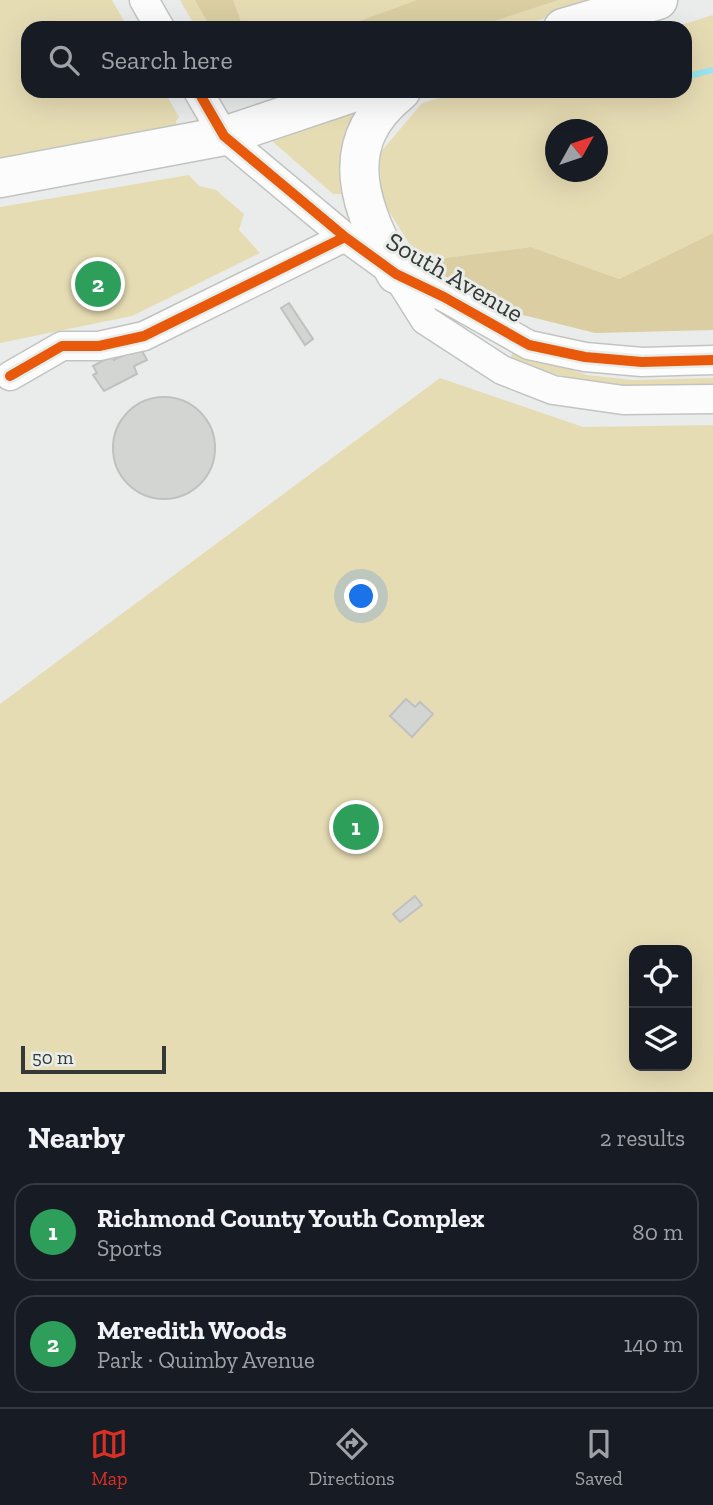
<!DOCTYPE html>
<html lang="en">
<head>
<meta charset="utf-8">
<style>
  :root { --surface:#171b24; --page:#242831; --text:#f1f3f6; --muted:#9ea1a6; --line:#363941; --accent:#d93025 }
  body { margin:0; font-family:"Zilla Slab",serif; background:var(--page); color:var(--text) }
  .controls { position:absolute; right:21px; bottom:21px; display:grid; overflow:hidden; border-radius:14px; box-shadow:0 7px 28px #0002 }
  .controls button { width:63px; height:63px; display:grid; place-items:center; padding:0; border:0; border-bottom:2px solid var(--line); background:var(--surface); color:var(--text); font:35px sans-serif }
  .compass { position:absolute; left:545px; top:119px; width:63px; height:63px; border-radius:50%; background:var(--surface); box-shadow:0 7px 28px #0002; rotate:50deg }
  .scale { position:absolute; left:21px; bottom:18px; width:145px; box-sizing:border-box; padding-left:7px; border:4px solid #363837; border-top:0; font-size:19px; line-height:24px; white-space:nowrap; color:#363837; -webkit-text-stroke:5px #e8ede9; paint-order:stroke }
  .you { position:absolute; left:362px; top:597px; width:24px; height:24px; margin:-18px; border:5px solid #fff; border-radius:50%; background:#1a73e8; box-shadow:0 0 0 10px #1a73e833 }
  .badge { display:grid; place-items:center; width:46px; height:46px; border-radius:50%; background:var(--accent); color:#fff; font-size:23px; font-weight:700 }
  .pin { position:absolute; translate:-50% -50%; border:4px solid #fff; box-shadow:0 2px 7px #0006 }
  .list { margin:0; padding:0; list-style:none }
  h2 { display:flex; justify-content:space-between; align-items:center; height:91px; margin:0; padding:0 28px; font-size:30px }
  h2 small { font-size:23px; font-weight:400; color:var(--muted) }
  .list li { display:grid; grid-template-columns:46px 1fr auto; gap:21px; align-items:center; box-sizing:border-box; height:98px; margin:0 14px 14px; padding:0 14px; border:2px solid var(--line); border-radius:21px }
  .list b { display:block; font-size:26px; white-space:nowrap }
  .list p { margin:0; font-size:23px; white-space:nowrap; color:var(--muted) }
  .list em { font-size:23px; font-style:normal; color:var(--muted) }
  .icon { flex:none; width:38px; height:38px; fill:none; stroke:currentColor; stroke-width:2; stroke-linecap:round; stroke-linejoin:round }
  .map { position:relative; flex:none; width:713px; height:1092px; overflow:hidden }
  .search { position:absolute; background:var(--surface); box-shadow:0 7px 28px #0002; left:21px; right:21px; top:21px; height:77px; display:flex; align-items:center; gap:18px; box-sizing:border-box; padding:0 24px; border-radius:21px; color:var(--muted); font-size:26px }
  .sheet { height:315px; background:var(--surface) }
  nav { display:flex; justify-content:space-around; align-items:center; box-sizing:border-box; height:98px; border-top:2px solid var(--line); background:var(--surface); font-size:19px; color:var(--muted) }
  nav a { display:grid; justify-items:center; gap:4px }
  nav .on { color:var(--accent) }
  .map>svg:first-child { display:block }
</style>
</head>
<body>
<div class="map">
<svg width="713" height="1092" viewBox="0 0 713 1092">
  <rect width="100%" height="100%" fill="#e9ecea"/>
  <!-- green -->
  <path fill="#e6dcb4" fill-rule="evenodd" d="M0 0H112L128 28H28V91H164L179 117 176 121 178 129 0 160Z
    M180 0H606L512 28H196Z
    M713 15V233L619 279 531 247 420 261 382 200 379 154 422 103 462 91H685V28H671ZM556 130H598V172H556Z
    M358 110 345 194H333L273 142V139Z
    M189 175 199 186 216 190 244 214 239 230 260 253 132 316 0 343V207Z
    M514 351 587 375 632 380 713 378V389C642 391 581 386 514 360L511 356Z
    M440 378 583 427 713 425V1092H0V704ZM634 950H687V1066H634Z"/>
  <!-- forest -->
  <path fill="#dacea2" d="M195 0H233L241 22 248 28H211Z
    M417 0H558L473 28H341Z
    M713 233V330L595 333 499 309 420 261 531 247 619 279Z"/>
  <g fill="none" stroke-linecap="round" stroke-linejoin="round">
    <!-- stream -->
    <path stroke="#9ae6f2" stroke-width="6" d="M685 77 713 70"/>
  </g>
  <!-- building -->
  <path fill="#d3d5d3" stroke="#bfc0bf" stroke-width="2" d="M289 303 313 339 305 345 281 308Z
    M140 347 147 360 134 366 137 374 104 391 93 375 97 373 93 366 112 356 114 360Z
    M113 448a51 51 0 1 1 102 0a51 51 0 1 1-102 0Z
    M406 699 415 707 420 702 433 714 412 737 390 716Z
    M415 896 422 905 400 922 393 914Z"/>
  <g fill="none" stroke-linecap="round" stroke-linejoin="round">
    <!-- minor casing -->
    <g stroke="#c2c4c2" stroke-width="31">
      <path id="minor" d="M144 0 160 28
        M198 91 224 136 345 237 396 274 444 297 529 345 585 357 642 362 713 360
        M396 274 425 320 502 370 553 390 623 400 713 399
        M10 376 62 346H99L144 336 345 237"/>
    </g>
    <!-- highway casing -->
    <g stroke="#c2c4c2" stroke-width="41">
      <path id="highway" d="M563 28 658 0
        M0 178 224 136 358 91
        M396 274C362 211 332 145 401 91"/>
    </g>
    <!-- minor -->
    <use href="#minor" stroke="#fcfcfc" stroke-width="28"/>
    <!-- highway -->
    <use href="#highway" stroke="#fcfcfc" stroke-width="38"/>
    <!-- cycleway casing -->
    <g stroke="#e8ede9" stroke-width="15">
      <path id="cycleway" d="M198 91 224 136 345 237 396 274 444 297 529 345 585 357 642 362 713 360
        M10 376 62 346H99L144 336 345 237"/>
    </g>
    <!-- cycleway -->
    <use href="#cycleway" stroke="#e8590c" stroke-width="10"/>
  </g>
  <g text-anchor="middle" stroke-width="6" stroke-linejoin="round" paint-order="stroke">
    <!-- street labels -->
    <g font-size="26" fill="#363837" stroke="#e8ede9">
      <text transform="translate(455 277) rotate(30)" y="9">South Avenue</text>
    </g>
  </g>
</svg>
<div class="controls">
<button><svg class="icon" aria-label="locate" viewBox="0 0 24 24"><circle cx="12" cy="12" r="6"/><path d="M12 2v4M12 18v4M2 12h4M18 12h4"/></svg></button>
<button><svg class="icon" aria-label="layers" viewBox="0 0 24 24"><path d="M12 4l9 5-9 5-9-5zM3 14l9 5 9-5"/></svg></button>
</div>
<svg class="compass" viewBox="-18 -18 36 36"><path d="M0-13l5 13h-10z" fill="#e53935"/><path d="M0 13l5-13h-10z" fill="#9ea1a6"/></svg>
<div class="scale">50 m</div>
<div class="you"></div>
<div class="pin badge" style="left:356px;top:827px;background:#2e9e5b">1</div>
<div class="pin badge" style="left:98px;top:284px;background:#2e9e5b">2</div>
<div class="search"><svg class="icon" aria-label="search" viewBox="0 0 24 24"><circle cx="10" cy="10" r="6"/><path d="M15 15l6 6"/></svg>Search here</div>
</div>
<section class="sheet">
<h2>Nearby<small>2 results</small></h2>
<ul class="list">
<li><span class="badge" style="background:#2e9e5b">1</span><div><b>Richmond County Youth Complex</b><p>Sports</p></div><em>80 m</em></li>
<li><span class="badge" style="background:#2e9e5b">2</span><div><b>Meredith Woods</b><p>Park · Quimby Avenue</p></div><em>140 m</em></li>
</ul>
</section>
<nav>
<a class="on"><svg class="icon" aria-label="map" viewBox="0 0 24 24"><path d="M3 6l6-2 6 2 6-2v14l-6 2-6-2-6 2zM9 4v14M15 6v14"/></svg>Map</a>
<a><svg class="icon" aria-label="directions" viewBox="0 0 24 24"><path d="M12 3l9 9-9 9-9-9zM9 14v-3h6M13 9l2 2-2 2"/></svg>Directions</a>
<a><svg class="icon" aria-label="saved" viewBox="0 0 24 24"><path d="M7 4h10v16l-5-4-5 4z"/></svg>Saved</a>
</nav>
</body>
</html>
